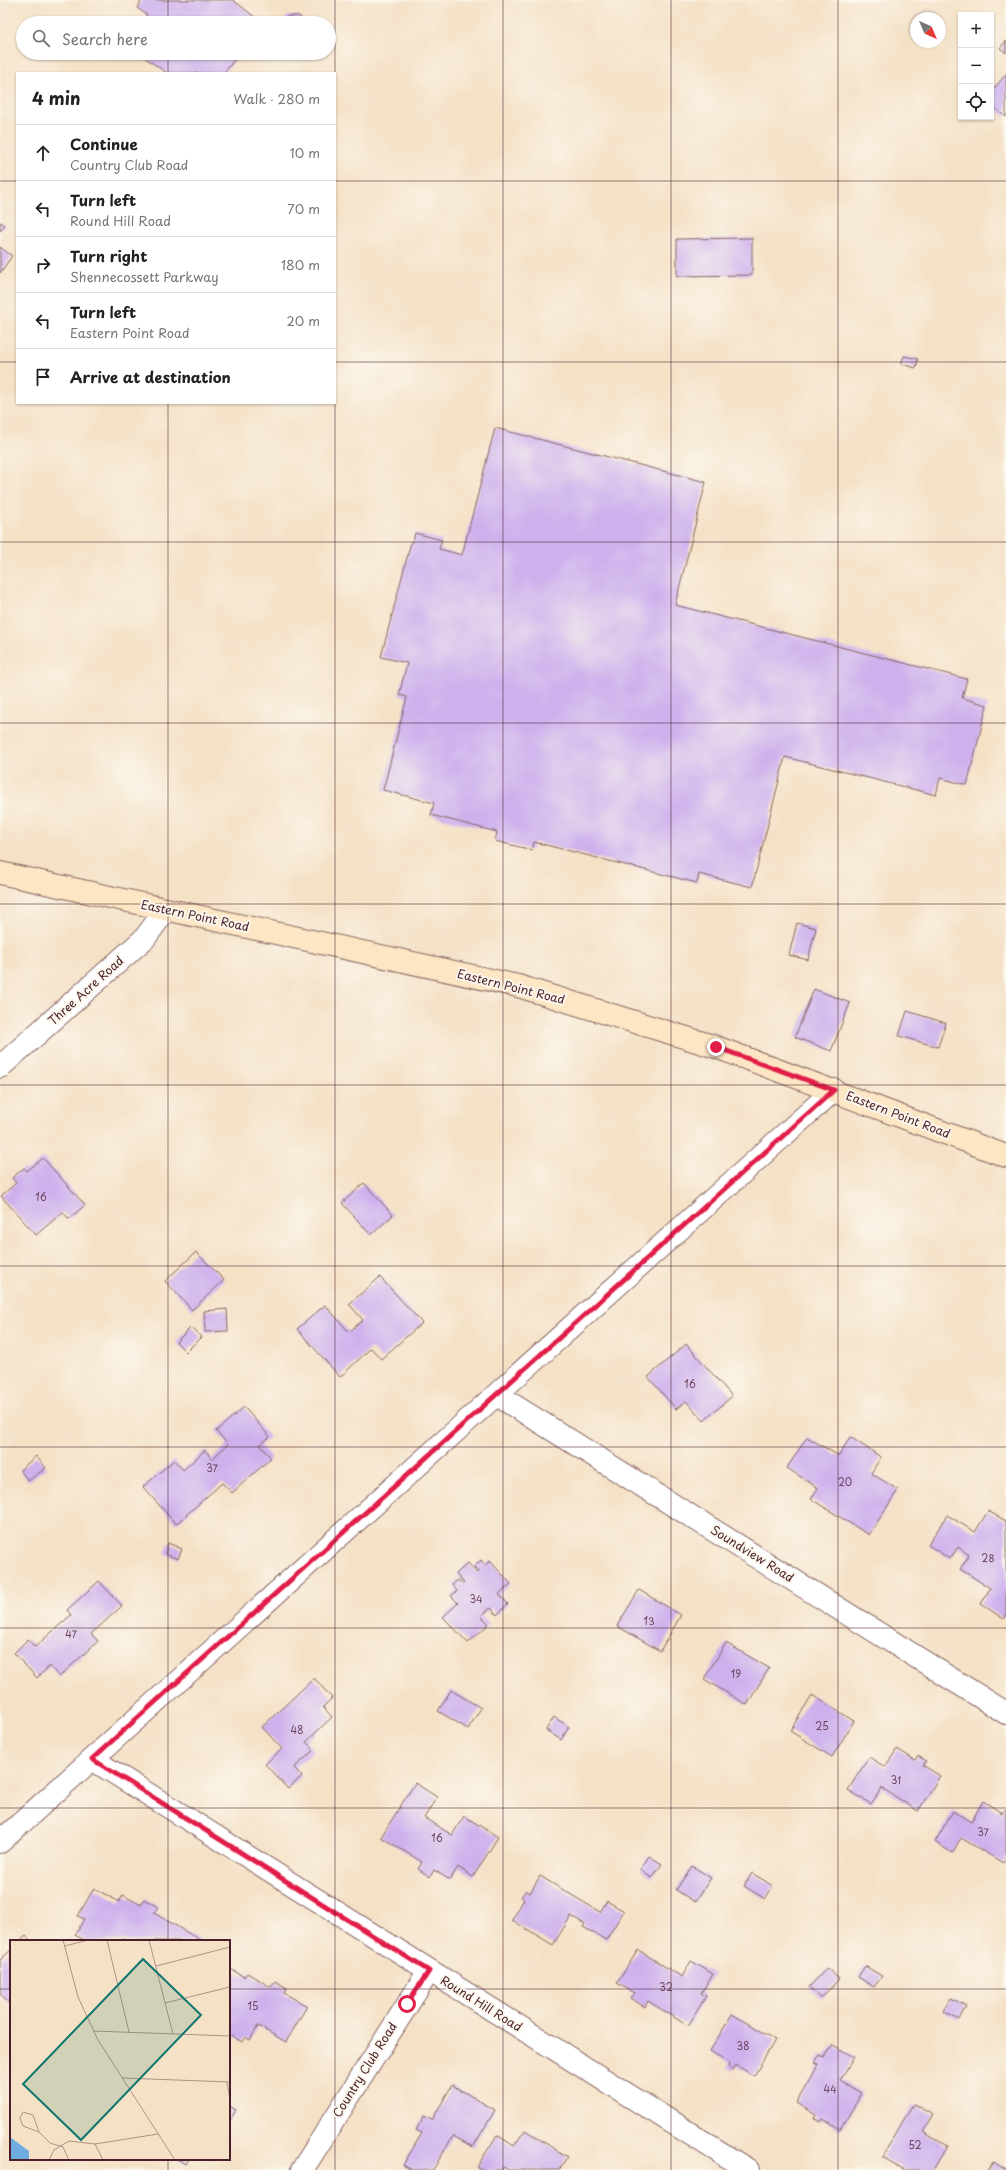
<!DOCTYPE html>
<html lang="en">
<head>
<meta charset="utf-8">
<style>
  :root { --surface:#fff; --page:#f2f2f2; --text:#222; --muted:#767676; --line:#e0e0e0 }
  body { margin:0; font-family:"Playpen Sans",sans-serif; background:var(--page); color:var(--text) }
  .controls { position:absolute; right:12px; top:12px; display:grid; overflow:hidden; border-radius:0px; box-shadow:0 1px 3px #0004 }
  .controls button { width:36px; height:36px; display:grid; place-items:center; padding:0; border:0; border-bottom:1px solid var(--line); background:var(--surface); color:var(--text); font:20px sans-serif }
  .compass { position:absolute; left:910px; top:12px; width:36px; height:36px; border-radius:50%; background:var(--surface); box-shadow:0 1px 3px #0004; rotate:136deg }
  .stop { position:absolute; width:12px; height:12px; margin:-9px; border:3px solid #e11d48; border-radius:50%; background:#fff }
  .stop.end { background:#e11d48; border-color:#fff; box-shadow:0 1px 4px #0008 }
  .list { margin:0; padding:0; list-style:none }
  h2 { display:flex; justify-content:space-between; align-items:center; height:52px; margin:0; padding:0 16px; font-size:17px }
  h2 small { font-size:13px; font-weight:400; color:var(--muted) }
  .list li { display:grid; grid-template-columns:26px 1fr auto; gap:12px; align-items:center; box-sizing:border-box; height:56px; padding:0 16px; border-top:1px solid var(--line) }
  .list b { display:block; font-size:15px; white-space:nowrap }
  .list p { margin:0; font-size:13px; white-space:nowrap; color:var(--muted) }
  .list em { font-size:13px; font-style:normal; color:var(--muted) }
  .icon { flex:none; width:22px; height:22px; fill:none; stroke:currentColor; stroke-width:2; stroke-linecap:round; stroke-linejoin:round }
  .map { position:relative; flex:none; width:1006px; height:2170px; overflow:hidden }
  .search { position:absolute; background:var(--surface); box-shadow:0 1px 3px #0004; left:16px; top:16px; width:320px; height:44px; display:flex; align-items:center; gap:10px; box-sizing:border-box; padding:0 14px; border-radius:22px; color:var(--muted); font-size:15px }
  .panel { position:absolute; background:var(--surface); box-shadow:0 1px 3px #0004; left:16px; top:72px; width:320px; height:332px; border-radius:0px }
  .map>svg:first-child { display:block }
</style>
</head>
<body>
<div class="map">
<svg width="1006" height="2170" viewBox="0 0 1006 2170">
  <rect width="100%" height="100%" fill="#fbf7ec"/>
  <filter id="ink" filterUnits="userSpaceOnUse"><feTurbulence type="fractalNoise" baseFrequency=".025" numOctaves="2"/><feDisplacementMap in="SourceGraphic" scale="8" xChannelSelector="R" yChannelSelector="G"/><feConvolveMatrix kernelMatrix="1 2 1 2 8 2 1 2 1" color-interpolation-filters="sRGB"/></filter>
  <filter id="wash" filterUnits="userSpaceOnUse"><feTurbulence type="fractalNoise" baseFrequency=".012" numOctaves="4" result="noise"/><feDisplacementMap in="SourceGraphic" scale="16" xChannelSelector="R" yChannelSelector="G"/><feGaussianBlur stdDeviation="0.9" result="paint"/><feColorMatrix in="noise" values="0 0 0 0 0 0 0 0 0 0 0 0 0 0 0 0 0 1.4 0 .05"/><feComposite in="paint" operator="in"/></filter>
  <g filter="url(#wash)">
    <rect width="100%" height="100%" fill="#f4e1c6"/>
    <g id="blocks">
      <!-- building -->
      <path fill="#cdb1ed" d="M142 0H233L256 18 252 23H142L147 15 137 8Z
        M288 16H299L306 23H281Z
        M1006 41V53L1000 48Z
        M138 53H240L224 73H167Z
        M1006 74V117L991 105V92Z
        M0 222 5 225 0 231Z
        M752 238V275L677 276V239Z
        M0 247 12 256 0 273Z
        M904 356 918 359 916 368 901 364Z
        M495 428 706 482 675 605 967 679 962 698 987 705 967 785 940 778 936 795 785 757 752 887 699 874 697 883 534 842 532 850 495 841 497 832 431 815 434 803 383 790 407 697 399 695 407 663 381 657 411 542H413L415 533 442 540 439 549 462 555Z
        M797 923 816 928 808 960 789 955Z
        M814 989 850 1003 831 1051 795 1037Z
        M907 1011 946 1023 938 1047 899 1036Z
        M43 1158 85 1205 69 1219 63 1212 36 1235 1 1196 16 1183 12 1178 24 1168 27 1171Z
        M364 1183 393 1215 371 1235 342 1203Z
        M196 1252 224 1280 192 1310 165 1281Z
        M380 1277 422 1323 381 1359 371 1348 340 1377 297 1329 325 1305 349 1332 363 1320 349 1304Z
        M227 1309 228 1331 205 1332 204 1311Z
        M191 1327 201 1337 186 1352 176 1342Z
        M686 1344 732 1396 704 1421 686 1401 676 1409 648 1377Z
        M244 1407 270 1437 260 1445 271 1458 232 1493 222 1483 176 1524 143 1487 174 1460 183 1470 205 1450 212 1459 228 1444 216 1431Z
        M807 1437 839 1456 850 1437 881 1457 871 1473 898 1490 869 1535 811 1499 818 1488 787 1468Z
        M36 1456 46 1468 28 1481 20 1470Z
        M988 1511 1006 1521V1616L1004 1619 981 1604 990 1588 960 1569 969 1555 958 1547 950 1559 928 1545 947 1515 975 1532Z
        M168 1543 182 1549 178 1559 165 1554Z
        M481 1560 485 1565 490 1561 511 1584 499 1594 508 1604 497 1615 491 1608 481 1616 489 1624 468 1643 443 1617 458 1603 451 1596 457 1591 452 1585 458 1580 462 1584 464 1583 456 1574 468 1563 477 1573 478 1571 474 1567Z
        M99 1581 122 1606 91 1634 98 1641 59 1677 50 1666 37 1678 14 1653 28 1639 35 1647 71 1615 67 1610Z
        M639 1590 681 1615 660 1651 617 1626Z
        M726 1643 769 1668 747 1705 704 1679Z
        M314 1678 332 1698 323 1707 332 1717 306 1742 314 1750 294 1768 302 1776 288 1789 265 1764 282 1749 262 1727Z
        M451 1690 481 1708 468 1729 438 1711Z
        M812 1695 854 1721 832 1757 790 1731Z
        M554 1717 569 1727 561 1740 546 1730Z
        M897 1749 915 1760 918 1756 926 1761 923 1765 940 1776 918 1811 882 1788 871 1804 848 1790 869 1757 885 1767Z
        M415 1783 437 1797 424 1818 452 1835 464 1816 498 1837 473 1877 458 1867 450 1880 434 1870 430 1877 418 1869 422 1862 381 1837Z
        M983 1801 1002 1813 1004 1809 1006 1810V1858L1003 1863 961 1838 952 1853 935 1842 953 1811 971 1822Z
        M649 1856 662 1864 652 1878 640 1870Z
        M692 1866 711 1878 695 1902 676 1890Z
        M752 1873 773 1886 765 1899 744 1886Z
        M540 1876 600 1912 607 1901 624 1911 606 1940 583 1927 585 1924 571 1916 553 1945 512 1920 524 1899 521 1897 526 1890 530 1893Z
        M94 1888 119 1902 123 1895 141 1905 144 1899 158 1907 154 1913 202 1941H126L123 1939 122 1941H86L75 1935 84 1919 78 1916Z
        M26 1936 31 1941H20Z
        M11 1950V2005L0 1993V1960Z
        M638 1950 682 1977 691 1961 713 1974 701 1993 706 1996 688 2026 648 2001 645 2007 630 1998 634 1993 617 1983Z
        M865 1966 882 1976 874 1987 858 1977Z
        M229 1968 244 1977 247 1973 271 1987 275 1981 287 1988 284 1993 307 2006 286 2042 258 2026 250 2040 245 2037 242 2042 229 2034Z
        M827 1968 839 1979 821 1998 809 1987Z
        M951 1998 966 2006 959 2020 943 2011Z
        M732 2014 775 2040 754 2076 736 2065 733 2070 728 2067 730 2063 710 2051Z
        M833 2045 854 2057 840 2080 862 2093 840 2130 823 2119 821 2122 814 2118 816 2115 796 2103 819 2064 815 2062 820 2055 824 2058Z
        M452 2085 495 2110 473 2147 453 2136 433 2170H412L403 2165 422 2133 416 2130 424 2116 432 2120Z
        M913 2104 933 2115 923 2132 947 2146 933 2170H905L882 2157Z
        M229 2106 236 2110 229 2122Z
        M525 2130 567 2157 559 2170H508L503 2167 502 2170H483L477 2167 497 2135 514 2146Z
        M177 2159H189L186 2164Z
        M994 2161 1006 2169V2170H989Z"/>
    </g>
  </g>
  <g filter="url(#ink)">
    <use href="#blocks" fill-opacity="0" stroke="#866361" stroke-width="1"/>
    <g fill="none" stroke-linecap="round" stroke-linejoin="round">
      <!-- minor casing -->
      <g stroke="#866361" stroke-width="24">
        <path id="minor" d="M0 1067 145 938 166 909
          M497 1395 1006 1713
          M92 1759 748 2170
          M0 1842 834 1090
          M302 2170 429 1971"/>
      </g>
      <!-- secondary casing -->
      <g stroke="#866361" stroke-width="24">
        <path id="secondary" d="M0 873 518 986 716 1047 1006 1156"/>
      </g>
      <!-- minor -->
      <use href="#minor" stroke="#fff" stroke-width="22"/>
      <!-- secondary -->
      <use href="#secondary" stroke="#fce6c4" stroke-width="22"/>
    </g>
  </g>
  <g fill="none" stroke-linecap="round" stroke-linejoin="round" filter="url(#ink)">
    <!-- route -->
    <path stroke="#e11d48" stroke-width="5" d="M407 2004 429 1971 92 1759 834 1090 716 1047"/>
  </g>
  <!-- grid -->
  <path fill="none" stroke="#4a1f2b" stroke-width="1" stroke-opacity="0.55" d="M168 0V23M335 0V2170M503 0V2170M671 0V2170M838 0V2170M168 53V73M0 181H17M335 181H1006M0 362H17M335 362H1006M168 403V1941M0 542H1006M0 723H1006M0 904H1006M0 1085H1006M0 1266H1006M0 1447H1006M0 1628H1006M0 1808H1006M0 1989H11M229 1989H1006M168 2159V2170"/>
  <g text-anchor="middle" stroke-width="4" stroke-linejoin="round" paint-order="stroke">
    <!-- number labels -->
    <g font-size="10" fill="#6b445c">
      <text x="41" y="1201">16</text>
      <text x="690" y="1388">16</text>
      <text x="212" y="1472">37</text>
      <text x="845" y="1486">20</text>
      <text x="988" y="1562">28</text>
      <text x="476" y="1603">34</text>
      <text x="649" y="1625">13</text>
      <text x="71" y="1638">47</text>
      <text x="736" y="1678">19</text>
      <text x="822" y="1730">25</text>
      <text x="297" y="1734">48</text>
      <text x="896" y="1784">31</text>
      <text x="983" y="1836">37</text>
      <text x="437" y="1842">16</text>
      <text x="666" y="1991">32</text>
      <text x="253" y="2010">15</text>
      <text x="743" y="2050">38</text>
      <text x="830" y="2093">44</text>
      <text x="915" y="2149">52</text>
    </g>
    <!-- street labels -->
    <g font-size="12" fill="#4a1f2b" stroke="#fbf7ec">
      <text transform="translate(195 916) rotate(12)" y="4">Eastern Point Road</text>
      <text transform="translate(511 987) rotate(14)" y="4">Eastern Point Road</text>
      <text transform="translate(86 991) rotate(-42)" y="4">Three Acre Road</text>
      <text transform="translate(898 1115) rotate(21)" y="4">Eastern Point Road</text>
      <text transform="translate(752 1554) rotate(32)" y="4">Soundview Road</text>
      <text transform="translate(481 2004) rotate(32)" y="4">Round Hill Road</text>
      <text transform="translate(365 2070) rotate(-58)" y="4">Country Club Road</text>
    </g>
  </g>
  <!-- overview -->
  <g transform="translate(10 1940)">
    <rect width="220" height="220" fill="#f4e1c6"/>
    <path d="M0 197 19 211V220H0Z" fill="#6fade1"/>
    <path fill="none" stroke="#b09388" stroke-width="1" d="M53 0 68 57 88 100 165 220M97 0 119 92M139 0 163 94M55 6 78 0M146 26 220 7M155 63 220 47M83 91 220 96M112 138 220 142M217 142 220 160M13 172 23 175 29 192 13 186 10 178ZM29 192 40 203 53 207 59 220M85 204 93 220M39 220 44 210 59 201 85 204 148 194"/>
    <path fill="#0f766e" fill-opacity="0.15" stroke="#0f766e" stroke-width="2" d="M133 19 191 75 71 200 13 144Z"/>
    <rect width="220" height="220" fill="none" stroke="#4a1f2b" stroke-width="2"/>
  </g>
</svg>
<div class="controls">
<button>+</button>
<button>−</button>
<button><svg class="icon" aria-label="locate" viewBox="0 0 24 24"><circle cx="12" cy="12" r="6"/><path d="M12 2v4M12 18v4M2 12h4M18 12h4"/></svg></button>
</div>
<svg class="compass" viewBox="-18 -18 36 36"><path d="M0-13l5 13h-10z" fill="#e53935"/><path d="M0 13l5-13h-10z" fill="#767676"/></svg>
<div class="stop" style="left:407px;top:2004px"></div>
<div class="stop end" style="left:716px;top:1047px"></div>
<div class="search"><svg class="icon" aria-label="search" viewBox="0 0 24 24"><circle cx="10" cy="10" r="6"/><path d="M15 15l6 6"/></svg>Search here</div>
<section class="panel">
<h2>4 min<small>Walk · 280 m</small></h2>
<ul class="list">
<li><svg class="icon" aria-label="ahead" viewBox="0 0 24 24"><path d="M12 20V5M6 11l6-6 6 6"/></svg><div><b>Continue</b><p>Country Club Road</p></div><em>10 m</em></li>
<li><svg class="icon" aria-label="left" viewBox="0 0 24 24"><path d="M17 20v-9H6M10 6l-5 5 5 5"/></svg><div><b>Turn left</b><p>Round Hill Road</p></div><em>70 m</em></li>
<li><svg class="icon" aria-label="right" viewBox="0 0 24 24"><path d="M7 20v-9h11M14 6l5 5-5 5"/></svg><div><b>Turn right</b><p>Shennecossett Parkway</p></div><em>180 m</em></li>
<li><svg class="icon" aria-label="left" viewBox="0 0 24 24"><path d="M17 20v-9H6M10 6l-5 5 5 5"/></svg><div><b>Turn left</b><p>Eastern Point Road</p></div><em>20 m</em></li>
<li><svg class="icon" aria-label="arrive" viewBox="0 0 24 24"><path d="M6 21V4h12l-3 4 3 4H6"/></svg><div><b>Arrive at destination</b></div></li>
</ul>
</section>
</div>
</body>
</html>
